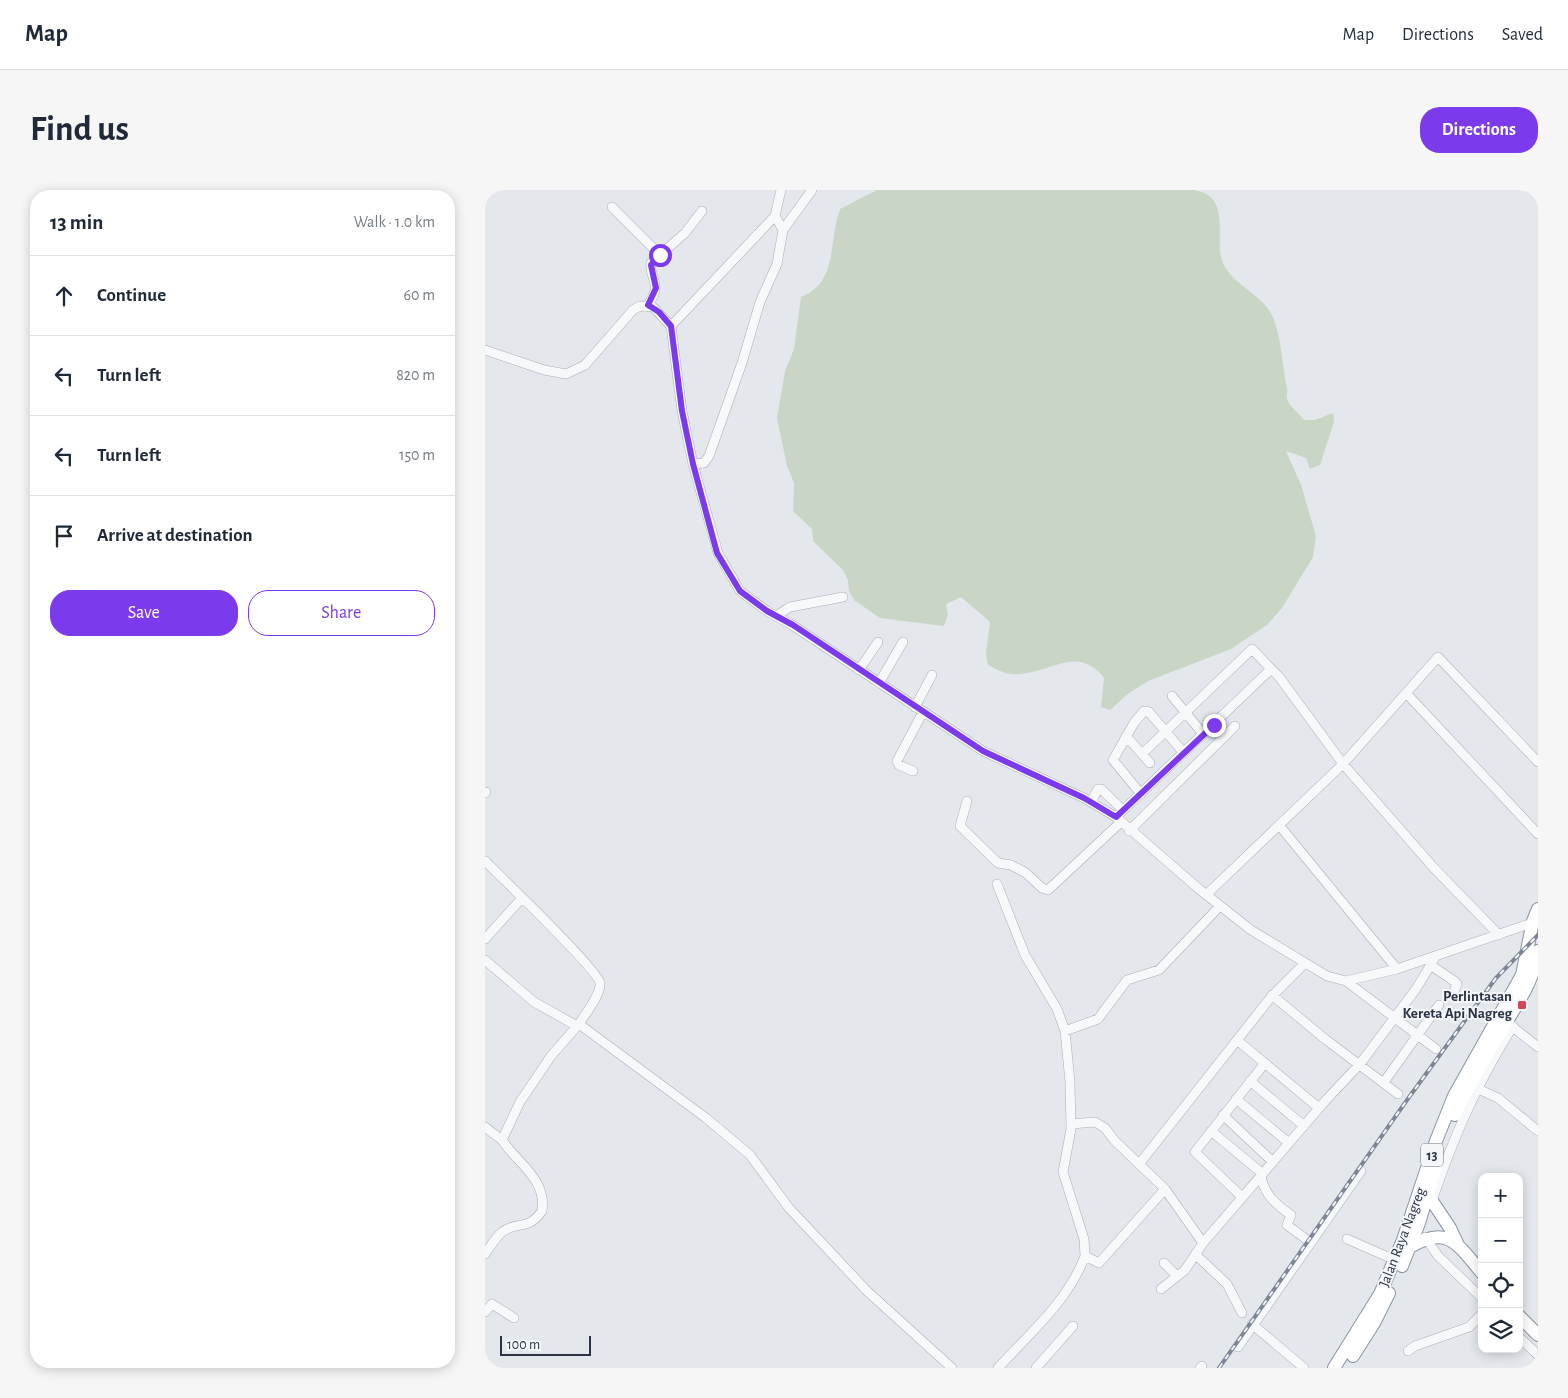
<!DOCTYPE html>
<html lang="en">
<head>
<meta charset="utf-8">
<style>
  :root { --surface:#fff; --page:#f6f6f7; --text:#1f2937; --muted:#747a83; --line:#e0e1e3; --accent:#7c3aed }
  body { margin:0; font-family:"Alegreya Sans",sans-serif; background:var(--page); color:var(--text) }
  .controls { position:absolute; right:15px; bottom:15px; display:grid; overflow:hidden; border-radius:10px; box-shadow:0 2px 12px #0003 }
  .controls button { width:45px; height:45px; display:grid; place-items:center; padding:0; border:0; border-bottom:1px solid var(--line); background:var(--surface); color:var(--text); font:25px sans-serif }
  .scale { position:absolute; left:15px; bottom:12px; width:91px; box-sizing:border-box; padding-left:5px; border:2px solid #2b3445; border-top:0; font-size:14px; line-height:18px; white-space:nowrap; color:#2b3445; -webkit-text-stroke:4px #f4f6f9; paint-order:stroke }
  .stop { position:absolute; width:15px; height:15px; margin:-11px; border:4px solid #7c3aed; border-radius:50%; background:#fff }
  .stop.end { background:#7c3aed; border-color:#fff; box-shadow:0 1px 5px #0008 }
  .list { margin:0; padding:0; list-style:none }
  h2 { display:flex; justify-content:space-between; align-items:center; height:65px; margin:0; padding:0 20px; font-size:21px }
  h2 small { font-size:16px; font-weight:400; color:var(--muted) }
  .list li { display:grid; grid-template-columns:32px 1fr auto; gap:15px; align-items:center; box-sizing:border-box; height:80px; padding:0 20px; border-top:1px solid var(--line) }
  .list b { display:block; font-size:19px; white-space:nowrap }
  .list em { font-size:16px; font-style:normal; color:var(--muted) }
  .actions { display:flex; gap:10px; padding:15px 20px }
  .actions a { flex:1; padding:11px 0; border:1px solid var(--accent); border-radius:20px; text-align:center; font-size:18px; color:var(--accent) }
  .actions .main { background:var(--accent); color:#fff }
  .icon { flex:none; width:28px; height:28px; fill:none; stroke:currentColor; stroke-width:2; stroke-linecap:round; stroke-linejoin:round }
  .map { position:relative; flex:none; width:1053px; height:1178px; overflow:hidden; border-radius:20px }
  header { display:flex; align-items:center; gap:30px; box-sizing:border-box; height:70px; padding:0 25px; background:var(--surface); border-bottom:1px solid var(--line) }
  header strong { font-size:24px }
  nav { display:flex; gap:28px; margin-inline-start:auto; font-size:18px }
  .intro { display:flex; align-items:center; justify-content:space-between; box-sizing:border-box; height:120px; padding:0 30px }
  h1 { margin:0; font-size:35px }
  .button { padding:12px 22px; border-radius:20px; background:var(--accent); color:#fff; font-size:18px; font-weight:700 }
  main { display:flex; gap:30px; padding:0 30px }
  aside { flex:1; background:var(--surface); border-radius:20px; box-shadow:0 2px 12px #0003 }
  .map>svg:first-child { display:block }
</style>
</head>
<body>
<header>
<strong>Map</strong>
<nav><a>Map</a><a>Directions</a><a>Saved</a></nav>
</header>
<div class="intro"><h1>Find us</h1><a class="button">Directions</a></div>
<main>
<aside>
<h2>13 min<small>Walk · 1.0 km</small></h2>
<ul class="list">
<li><svg class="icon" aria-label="ahead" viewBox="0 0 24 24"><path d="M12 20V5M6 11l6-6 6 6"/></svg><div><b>Continue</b></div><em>60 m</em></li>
<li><svg class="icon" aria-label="left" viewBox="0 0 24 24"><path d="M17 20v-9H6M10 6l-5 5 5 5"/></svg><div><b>Turn left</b></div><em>820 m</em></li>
<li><svg class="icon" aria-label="left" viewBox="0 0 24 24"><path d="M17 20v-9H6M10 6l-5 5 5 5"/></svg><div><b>Turn left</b></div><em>150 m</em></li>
<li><svg class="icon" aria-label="arrive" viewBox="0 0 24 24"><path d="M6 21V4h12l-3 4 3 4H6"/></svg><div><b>Arrive at destination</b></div></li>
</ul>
<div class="actions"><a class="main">Save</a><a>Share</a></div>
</aside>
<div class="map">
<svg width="1053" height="1178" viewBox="0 0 1053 1178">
  <rect width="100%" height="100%" fill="#e4e7ec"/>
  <!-- green -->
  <path fill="#c9d6c5" d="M392 0H709C751 7 725 53 740 77 751 97 782 107 789 130 797 152 797 175 802 198 803 201 801 206 802 209 804 216 815 224 819 230H830L848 223 849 232 835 275 825 279 821 268 801 261 816 295 831 346 828 367 797 418 782 435 746 459 663 491 644 503 625 520 616 517 619 488C591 452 562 487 528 484 519 484 511 479 503 475L501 464 505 432 476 407 461 414 463 425 459 436 395 428 369 410 364 401 363 390 358 380 328 351 327 339 308 321 309 293 302 276 292 228 300 181 309 159 316 107C354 92 343 51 355 19Z"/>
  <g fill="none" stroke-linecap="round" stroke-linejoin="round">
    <!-- minor casing -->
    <g stroke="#a9aeb7" stroke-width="10">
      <path id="minor" d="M296 0 290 26 298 40
        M127 17 175 65
        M163 115C165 111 169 106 170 101 172 91 164 83 166 73L200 43 217 21
        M186 136 290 26
        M0 160 59 180 81 184 100 175 148 120 155 116 168 117 186 136 197 221 208 274 233 363 255 401 282 421 307 435 498 561 599 608 631 627 714 699 766 740 842 786 861 791 912 779 1053 731
        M208 274 219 273 224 266 257 173 275 112 292 74 298 40 327 0
        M291 426 305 417 358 407
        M374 480 393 452
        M394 493 418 452
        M921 503 1053 644
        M687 506 718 544
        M430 517 447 485
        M641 546 657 564 767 459 795 488 858 574 721 705
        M657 564 665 573
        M428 581 414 575 412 571 438 522
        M0 603 1 602
        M656 604 628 570 649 533 659 521 664 522 698 562
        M482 611 475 636 513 673 526 675 541 683 557 698 563 700 636 632
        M606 612 613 599H616L638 620
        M631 627 786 479
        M794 635 912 779
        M644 641 750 536
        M0 671C16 687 113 780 115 793 116 805 100 824 94 834L221 928 265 965 304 1018 382 1101 467 1178
        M512 694 540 765 572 819 580 841 585 892 586 939 578 982 599 1049 600 1066 614 1073 680 999
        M1014 745 948 677 858 574 953 467 1053 572
        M0 749 37 708
        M0 770 49 812 92 836
        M947 776 969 791 972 794 970 799
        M861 791 951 859
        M787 805 840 849 913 904
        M1024 834 1053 857
        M580 841 613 829 642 790 674 780 735 716
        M753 851 834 918
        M765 891 819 936
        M899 892 954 815
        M991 898 1013 908 1053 941
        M751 909 804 953
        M738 925 788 972
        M586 934 610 932 620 938 629 950 680 999 718 1053 700 1080 676 1099
        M0 937 17 950
        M726 941 778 984
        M655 973 786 807 820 773
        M776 986C779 1004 791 1015 806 1025L802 1035 821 1049
        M757 1007 710 962 780 873
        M947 1011C969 945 991 896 1028 836
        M940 1047 953 1066 997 1108
        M862 1049 910 1070
        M718 1053 841 910 875 874 931 799 951 766
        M0 1064C5 1057 10 1048 17 1042 33 1030 42 1042 57 1021 62 989 32 973 17 950L35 912 66 866 94 834
        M711 1065 742 1094 757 1123
        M679 1073 692 1086
        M0 1122 7 1114 29 1128
        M767 1134 819 1178
        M1034 1147 1053 1165
        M753 1157 876 981
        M923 1161 930 1156 984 1137 997 1124
        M513 1178C545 1143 583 1111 600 1066
        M551 1178 588 1136
        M715 1178 717 1176"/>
    </g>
    <!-- highway casing -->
    <g stroke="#8b94a3" stroke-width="14">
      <path id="highway" d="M970 925C984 893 1003 864 1020 834 1035 810 1049 789 1053 761
        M943 1005 965 1038 973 1055
        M925 1057C963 1034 973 1055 997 1083
        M917 1076 934 1033 951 977
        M1034 1126 1053 1145
        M868 1166 889 1133 904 1103
        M849 1178 895 1104 918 1050 951 951 969 906 1037 785 1048 731 1053 719"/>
    </g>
    <!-- minor -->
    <use href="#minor" stroke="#f7f8fa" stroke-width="9"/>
    <!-- highway -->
    <use href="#highway" stroke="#fff" stroke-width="12"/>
    <!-- rail casing -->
    <g stroke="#7d8696" stroke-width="4">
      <path id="rail" d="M734 1178 922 910 1011 788 1053 745"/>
    </g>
    <!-- rail -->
    <use href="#rail" stroke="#f4f6f9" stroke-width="2" stroke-dasharray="5.5" stroke-linecap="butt"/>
  </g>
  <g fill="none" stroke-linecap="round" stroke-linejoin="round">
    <!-- route -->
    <path stroke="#7c3aed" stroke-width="6" d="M175 65 166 75 171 98 163 115 174 122 186 136 197 221 208 274 232 363 255 401 282 421 308 435 498 561 599 608 631 627 729 535"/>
  </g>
  <!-- markers -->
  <rect fill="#d1495b" stroke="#f4f6f9" stroke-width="2" x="1032" y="810" width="10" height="10" rx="2.5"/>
  <g text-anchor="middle" stroke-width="4" stroke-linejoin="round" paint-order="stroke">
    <!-- shield labels -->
    <rect fill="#f4f6f9" stroke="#676e7b" stroke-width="1" x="936" y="953.5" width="22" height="23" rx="4"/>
    <g font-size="14" font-weight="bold" fill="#2b3445">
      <text x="947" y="970">13</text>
    </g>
    <!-- poi labels -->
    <g font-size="15" font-weight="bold" fill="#2b3445" stroke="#f4f6f9" text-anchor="end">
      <text x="1027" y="811">Perlintasan<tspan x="1027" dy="17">Kereta Api Nagreg</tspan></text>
    </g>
    <!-- street labels -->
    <g font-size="15" fill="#2b3445" stroke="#f4f6f9">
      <text transform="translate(917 1047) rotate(-69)" y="5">Jalan Raya Nagreg</text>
    </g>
  </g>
</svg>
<div class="controls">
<button>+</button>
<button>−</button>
<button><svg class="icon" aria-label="locate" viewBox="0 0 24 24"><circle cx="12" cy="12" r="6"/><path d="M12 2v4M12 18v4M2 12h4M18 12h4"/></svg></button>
<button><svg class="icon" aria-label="layers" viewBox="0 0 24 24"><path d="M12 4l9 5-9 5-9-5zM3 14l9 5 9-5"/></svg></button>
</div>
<div class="scale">100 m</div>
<div class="stop" style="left:175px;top:65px"></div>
<div class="stop end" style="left:729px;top:535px"></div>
</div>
</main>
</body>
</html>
